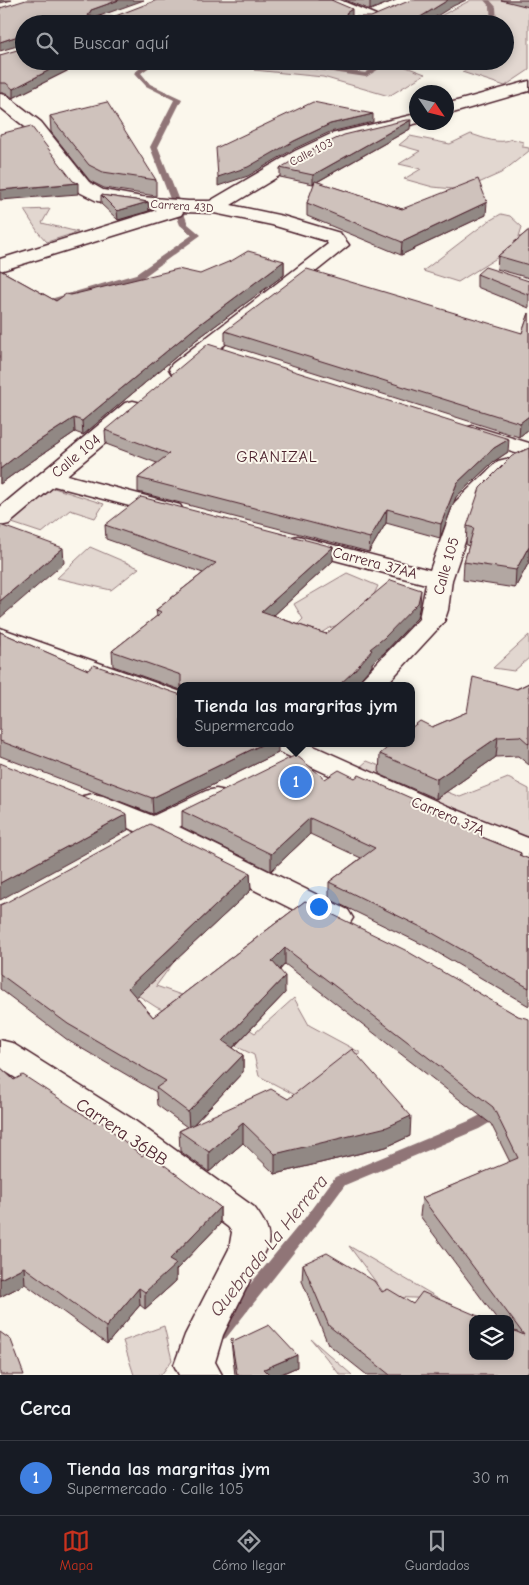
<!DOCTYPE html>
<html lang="es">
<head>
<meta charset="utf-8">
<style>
  :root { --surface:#171b24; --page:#20242c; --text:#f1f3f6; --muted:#9ea1a6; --line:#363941; --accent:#c8321e }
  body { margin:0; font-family:"Comic Neue",sans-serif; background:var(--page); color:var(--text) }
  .controls { position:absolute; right:15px; bottom:15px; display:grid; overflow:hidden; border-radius:10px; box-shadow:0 2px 8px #0003 }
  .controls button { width:45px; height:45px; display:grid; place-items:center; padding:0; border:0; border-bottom:1px solid var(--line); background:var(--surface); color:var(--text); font:25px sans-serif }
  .compass { position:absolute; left:409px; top:85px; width:45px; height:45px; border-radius:50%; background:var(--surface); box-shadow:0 2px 8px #0003; rotate:125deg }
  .you { position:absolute; left:318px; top:906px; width:18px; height:18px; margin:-12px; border:4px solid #fff; border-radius:50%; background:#1a73e8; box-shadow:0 0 0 8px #1a73e833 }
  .badge { display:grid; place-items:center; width:32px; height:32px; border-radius:50%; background:var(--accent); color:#fff; font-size:16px; font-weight:700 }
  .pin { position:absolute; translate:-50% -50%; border:2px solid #fff; box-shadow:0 1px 5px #0006 }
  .popup { position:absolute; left:177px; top:682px; width:238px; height:65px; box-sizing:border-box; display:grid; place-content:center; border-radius:10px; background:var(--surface); filter:drop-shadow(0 1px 4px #0005); font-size:16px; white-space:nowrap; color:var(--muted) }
  .popup b { font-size:19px; color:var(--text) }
  .popup::after { content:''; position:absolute; left:50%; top:100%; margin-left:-10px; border:10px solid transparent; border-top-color:var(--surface) }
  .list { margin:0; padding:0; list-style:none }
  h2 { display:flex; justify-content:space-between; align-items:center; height:65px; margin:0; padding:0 20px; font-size:21px }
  h2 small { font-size:16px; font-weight:400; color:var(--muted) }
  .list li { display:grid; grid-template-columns:32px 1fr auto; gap:15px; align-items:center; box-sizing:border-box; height:75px; padding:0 20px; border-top:1px solid var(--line) }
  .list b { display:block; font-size:19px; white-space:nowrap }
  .list p { margin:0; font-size:16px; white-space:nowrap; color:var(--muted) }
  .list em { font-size:16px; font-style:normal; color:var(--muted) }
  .icon { flex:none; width:28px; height:28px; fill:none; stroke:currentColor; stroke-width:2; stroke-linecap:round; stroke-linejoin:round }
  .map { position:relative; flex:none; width:529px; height:1375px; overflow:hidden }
  .search { position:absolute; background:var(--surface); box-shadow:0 2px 8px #0003; left:15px; right:15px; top:15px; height:55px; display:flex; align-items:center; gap:12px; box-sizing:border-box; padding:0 18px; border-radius:28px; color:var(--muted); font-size:19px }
  .sheet { height:140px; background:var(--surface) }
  nav { display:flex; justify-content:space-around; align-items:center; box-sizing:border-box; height:70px; border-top:1px solid var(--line); background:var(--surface); font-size:14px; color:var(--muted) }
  nav a { display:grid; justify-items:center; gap:2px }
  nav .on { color:var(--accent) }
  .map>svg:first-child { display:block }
</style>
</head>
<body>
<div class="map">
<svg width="529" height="1375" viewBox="0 0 529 1375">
  <rect width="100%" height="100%" fill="#fbf7ec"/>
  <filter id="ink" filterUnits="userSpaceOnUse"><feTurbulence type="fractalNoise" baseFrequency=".02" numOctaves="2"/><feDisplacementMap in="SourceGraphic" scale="10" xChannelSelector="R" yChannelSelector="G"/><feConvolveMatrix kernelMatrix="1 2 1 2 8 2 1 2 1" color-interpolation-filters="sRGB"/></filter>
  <g filter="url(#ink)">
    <!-- green -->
    <path fill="#e2d7d0" stroke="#967b7e" d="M471 0H529V70L505 86 462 72 485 61H505V24H425Z
      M272 61H390L425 74 389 96 323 77 254 70Z
      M471 134C484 138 499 145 512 139L523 142V147L529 148V151L501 173 463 190 433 187 404 179 421 169 399 164 420 151 399 145 410 136 450 144Z
      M50 209 42 223 78 232 47 242 38 232 24 210Z
      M501 214 510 216 522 227 516 246 458 282 423 271 487 222Z
      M51 487 104 504 95 518 70 510 42 533 6 521Z
      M90 547 139 568 111 590 57 578Z
      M347 573 378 586 363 617 329 628 305 643 286 636 303 619 294 604Z
      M529 635V658L514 671 493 668Z
      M367 761 460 797 508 778 529 789V843L359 768Z
      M184 948 156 986 215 1007 255 1033 294 998 309 1025 361 1053 297 1096 259 1076 254 1055 156 1007 110 977Z
      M349 1246 440 1299 387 1297Z
      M164 1326 172 1360 161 1375H134L123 1341Z
      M311 1339 352 1375H340Z"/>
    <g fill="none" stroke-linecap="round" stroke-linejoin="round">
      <!-- stream -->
      <path fill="#907477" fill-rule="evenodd" d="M484 0H490L496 7 497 24H491L490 7Z
        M149 61H178L175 63 154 64 141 73 150 84 182 99 158 147 188 224 201 235 142 278 53 304 46 309H40V305L47 300 136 274 192 235 180 225 150 147 174 100 146 86 134 73Z
        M202 61 292 62 365 73 384 61H392L366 77 292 66 205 63Z
        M498 1106 503 1107 505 1111 503 1115 479 1129 345 1185 314 1227 226 1338 220 1340 214 1338 212 1333 214 1328 304 1219 335 1177 469 1121Z"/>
      <!-- street casing -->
      <g stroke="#4a1f2b" stroke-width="3">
        <path id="street" d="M319 0H340L376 15 378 18 376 21H364L322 3Z
          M529 81V91L446 115V104Z
          M0 94 6 95 41 122 89 182 103 190 142 197 188 201H210L295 151 331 134 416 114V122H422L343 142 307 159 231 205 283 216 340 233 349 245 188 374 180 376 172 374 169 369 172 364 328 244 326 241 272 225 214 213 183 212 181 215 0 271V259L157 210 97 201 75 190 29 130 0 107Z
          M133 401 141 403 144 408 141 413 67 475 180 505 183 510 180 515 171 517 54 486 9 524 0 526V507L125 403Z
          M473 426 529 443V457L465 438 461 433 465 428Z
          M506 459 514 461 518 466 477 506 452 580 448 610 444 622 385 686H355L419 619 426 584 289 548 286 543 289 538 298 536 430 570 454 503 498 461Z
          M0 628 181 692V709L0 645Z
          M269 743H307L447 806 528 838 529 866 518 863 506 852 427 820 273 749Z
          M216 789 226 791 231 798 226 805 179 827 348 910 353 918 348 926 337 929 326 926 143 834 83 810 78 803 83 796 93 794 103 796 153 816 206 791Z
          M0 1040 12 1043 131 1118 254 1207C262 1218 271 1230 268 1244L223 1335 215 1362 222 1375H179L174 1365 185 1335 229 1249 232 1232 228 1227 107 1136 0 1068Z"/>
      </g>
      <!-- street -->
      <use href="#street" fill="#fbf7ec" fill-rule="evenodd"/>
    </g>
    <!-- wall -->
    <path fill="#b2a7a2" stroke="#4a1f2b" d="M345 0H396L370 10Z
      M501 0H529V7Z
      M0 55 73 68 13 98 6 93H0Z
      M50 116 156 180V196L104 188 90 181 51 132Z
      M410 129 317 182 402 209 486 215 401 255 307 216V203L315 183 313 184 280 177V168Z
      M101 195 148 202 149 211 118 220 101 204Z
      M529 230V278L497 269 498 256Z
      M284 261V275L196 340 83 435 75 432 25 466 0 484V270L56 301 71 295Z
      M477 274 529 281V308L477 287Z
      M529 313V429L519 437 225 344V331L522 333Z
      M105 430 508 452 493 462 456 497 440 538 386 523 369 552 138 492V478L157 463 106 444Z
      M529 448V562L515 588 463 580 464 562 469 546 466 545 467 526Z
      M105 525 333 547V561L273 616 326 634 420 605 417 618 384 653 372 663V666L354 686H181V690L113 666 112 651 157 616 156 610 203 573 106 539Z
      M0 632 278 753 153 814 0 756Z
      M529 683V765L518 756 496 757 436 799 379 774 380 754 432 727 467 712Z
      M355 778 482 833V837L521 853V856L529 859V1006L428 947 329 899V882L361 858 310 834 271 871 182 827V811L325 779Z
      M250 873 251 890 136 997 153 1017 305 901 518 1016 529 1375H367L328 1344 302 1281 303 1264 413 1304 510 1356V1319H497L420 1216 422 1198 510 1162 491 1124 285 964 280 970 285 993 233 1048 243 1055V1072L193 1125 288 1099 410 1136 386 1147 275 1174 243 1143 209 1172 180 1151 179 1131 187 1127 157 1105 156 1092 69 1041 0 989V905Z
      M0 1067 14 1080 142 1156 220 1207V1224L176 1270V1281L145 1309 140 1305 107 1344 25 1284 0 1297Z
      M231 1338 235 1341 297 1367 279 1375H235L232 1350Z"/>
    <!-- shaded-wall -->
    <path fill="#918884" stroke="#4a1f2b" d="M0 0H12L0 3Z
      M119 0H144L91 19 88 16 91 10Z
      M373 0H396L370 10V1Z
      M448 0H466L453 6 424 24H409Z
      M352 9V18L346 22V13Z
      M24 34V44L0 51V42Z
      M67 61H73V68L13 98V89Z
      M373 114V122L330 132 294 149 248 176 218 186V177L330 124Z
      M411 120 410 129 313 184V175Z
      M78 183V194L0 200V190Z
      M148 202 149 211 118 220 117 211Z
      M487 202 486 215 401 255 402 242Z
      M284 261V275L196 340 83 435 82 421 196 327Z
      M529 416V429L519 437 520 423Z
      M74 418 75 432 25 466 0 484V469L23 451Z
      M509 439 508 452 493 462 456 497 440 538 441 524 457 483 494 448Z
      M387 509 386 523 369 552 370 538Z
      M529 546V562L515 588 516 570Z
      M333 547V561L261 627V612Z
      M63 548 64 563 0 618V601Z
      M421 590 420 605 417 618 384 653 372 663V666L354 686H338L370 649Z
      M498 737 496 757 436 799 437 779Z
      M265 743H278V753L153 814 152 798Z
      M127 814 128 830 0 900V883Z
      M310 818V834L271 871V854Z
      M250 873 251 890 129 1004 128 988Z
      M285 948V964L272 978V961Z
      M285 976V993L223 1058V1041Z
      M243 1055V1072L189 1129 188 1112Z
      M411 1116 410 1136 386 1147 275 1174V1154Z
      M243 1123V1143L209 1172V1152Z
      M220 1207V1224L176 1270V1281L145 1309V1292L169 1260Z
      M24 1267 25 1284 0 1297V1279Z
      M139 1288 140 1305 107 1344 106 1327Z
      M297 1355V1367L279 1375H264V1369Z"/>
    <!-- building -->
    <path fill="#cfc2bc" stroke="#4a1f2b" d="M26 0H119L91 10 88 16 113 17 157 0H331L352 9 346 13 347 17H371L411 0H448L409 24H24V26L23 25 24 26V34L0 42V8Z
      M24 48V61H67L13 89 6 83H0V55Z
      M107 102 156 180 103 172 89 165 50 116Z
      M313 102 373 114 330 124 294 141 248 167 218 177 216 148Z
      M406 120H411L313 175 280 168 308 152 344 135Z
      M31 126 73 181 78 183 0 190V134Z
      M478 179 487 202 402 242 307 203 315 181 402 209Z
      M101 195 148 202 117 211Z
      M529 230V265L498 256Z
      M248 251 284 261 196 327 82 421 74 418 23 451 0 469V270L56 301 66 294 71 295 178 269 200 274 233 260Z
      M485 267 529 281V295L477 274Z
      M307 269 522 333 529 313V416L520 423 225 331Z
      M208 344 509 439 494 448 457 483 441 524 387 509 370 538 138 478 169 454 105 430Z
      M529 448V546L516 570 464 562 474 528 467 526 480 488 512 456Z
      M141 497 333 547 261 612 326 634 391 580 421 590 418 603 384 638 370 649 372 650 354 671 338 686H181V675L112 651 162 612 156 610 216 563 105 525Z
      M0 525 63 548 0 601Z
      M0 632 88 670 94 665 181 695V743H265L152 798 0 741Z
      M473 677 517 689 529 683V744L520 736 498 737 437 779 380 754 393 743H411V728L420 721 432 727 467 712Z
      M296 755 325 779 339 770 355 778 359 775 413 799 410 802 482 833 479 836 521 853 519 855 529 859V988L429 931 329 882 375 848 310 818 271 854 182 811Z
      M0 763 127 814 0 883Z
      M150 824 250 873 128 988 153 1017 305 901 405 950 518 1016 529 1019V1371L524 1375H390L329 1326 303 1264 327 1253 374 1281 382 1292 388 1289 413 1304 422 1292 485 1319H473V1356H510V1329L524 1335 422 1198 518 1158 493 1107 285 948 272 961 285 976 223 1041 243 1055 188 1112 156 1088 166 1081 68 1024 0 974V905L7 902Z
      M352 1049 411 1116 387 1127 275 1154 243 1123 209 1152 179 1131 271 1089 288 1099Z
      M0 1067 14 1080 23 1075 95 1122 98 1119 142 1156 147 1152 220 1207 169 1260 176 1264 145 1292 139 1288 106 1327 24 1267 0 1279Z
      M269 1325 297 1355 264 1369 270 1375H237L231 1338 235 1341Z
      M0 1332 11 1340 24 1375H0Z"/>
  </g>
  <g text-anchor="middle" stroke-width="4" stroke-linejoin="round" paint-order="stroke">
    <!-- far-street labels -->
    <g font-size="12" fill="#4a1f2b" stroke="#fbf7ec">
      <text transform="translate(311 152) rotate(-27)" y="4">Calle 103</text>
      <text transform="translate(182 206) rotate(4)" y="4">Carrera 43D</text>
    </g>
    <!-- street labels -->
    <g font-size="15" fill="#4a1f2b" stroke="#fbf7ec">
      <text transform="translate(76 456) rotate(-40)" y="5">Calle 104</text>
      <text transform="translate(375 563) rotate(15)" y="5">Carrera 37AA</text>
      <text transform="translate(446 566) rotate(-74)" y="5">Calle 105</text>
      <text transform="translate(448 816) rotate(23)" y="5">Carrera 37A</text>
    </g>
    <!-- neighbourhood labels -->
    <g font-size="16" letter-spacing="1" fill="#4a1f2b" stroke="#fbf7ec">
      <text x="277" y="462">GRANIZAL</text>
    </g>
    <!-- near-street labels -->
    <g font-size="18" fill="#4a1f2b" stroke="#fbf7ec">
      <text transform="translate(122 1132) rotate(34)" y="6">Carrera 36BB</text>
    </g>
    <!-- near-water labels -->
    <g font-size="19" font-style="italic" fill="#6d4a51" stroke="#fbf7ec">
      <text transform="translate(268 1245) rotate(-51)" y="7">Quebrada La Herrera</text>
    </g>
  </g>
</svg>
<div class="controls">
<button><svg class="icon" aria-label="layers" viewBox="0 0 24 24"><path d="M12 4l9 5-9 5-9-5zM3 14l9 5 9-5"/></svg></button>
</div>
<svg class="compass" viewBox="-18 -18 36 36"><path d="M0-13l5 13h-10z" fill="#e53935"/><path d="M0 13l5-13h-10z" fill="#9ea1a6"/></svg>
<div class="you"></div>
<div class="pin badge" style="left:296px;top:782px;background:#3f7fe0">1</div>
<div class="popup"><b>Tienda las margritas jym</b>Supermercado</div>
<div class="search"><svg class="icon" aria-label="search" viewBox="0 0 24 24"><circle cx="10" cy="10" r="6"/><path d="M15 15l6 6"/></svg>Buscar aquí</div>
</div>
<section class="sheet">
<h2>Cerca<small></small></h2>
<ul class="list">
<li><span class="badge" style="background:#3f7fe0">1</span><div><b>Tienda las margritas jym</b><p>Supermercado · Calle 105</p></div><em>30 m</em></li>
</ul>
</section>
<nav>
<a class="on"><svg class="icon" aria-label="map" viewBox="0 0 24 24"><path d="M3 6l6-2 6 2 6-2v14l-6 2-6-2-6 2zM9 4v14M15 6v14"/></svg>Mapa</a>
<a><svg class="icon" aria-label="directions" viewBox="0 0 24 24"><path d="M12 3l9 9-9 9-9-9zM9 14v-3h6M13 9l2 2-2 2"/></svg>Cómo llegar</a>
<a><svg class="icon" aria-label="saved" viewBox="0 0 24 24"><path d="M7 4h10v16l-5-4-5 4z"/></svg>Guardados</a>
</nav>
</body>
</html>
